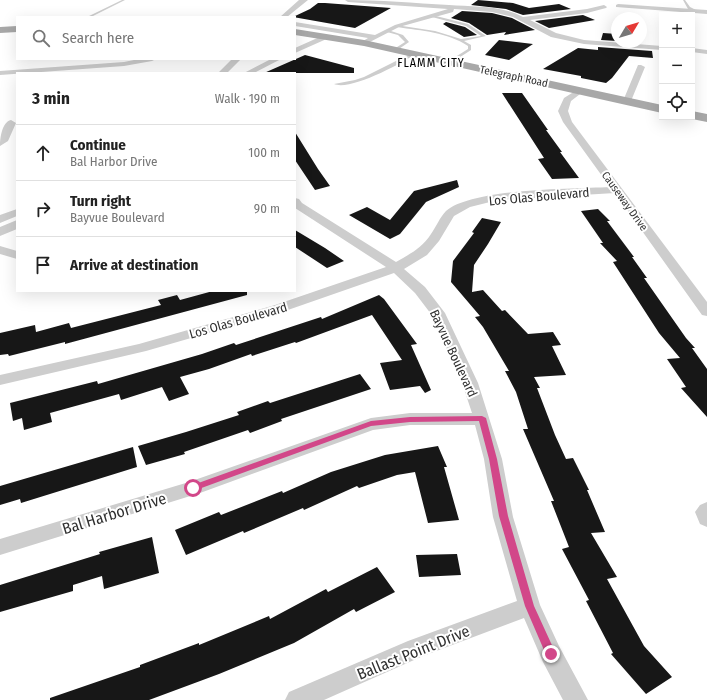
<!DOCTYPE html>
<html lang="en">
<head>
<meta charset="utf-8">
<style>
  :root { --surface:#fff; --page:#f6f6f6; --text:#222; --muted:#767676; --line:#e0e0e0 }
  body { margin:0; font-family:"Fira Sans Condensed",sans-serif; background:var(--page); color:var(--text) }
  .controls { position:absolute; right:12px; top:12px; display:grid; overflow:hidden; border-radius:0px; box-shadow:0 4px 16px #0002 }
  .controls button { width:36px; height:36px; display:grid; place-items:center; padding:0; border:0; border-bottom:1px solid var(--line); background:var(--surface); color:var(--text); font:20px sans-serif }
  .compass { position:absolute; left:611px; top:12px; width:36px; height:36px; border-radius:50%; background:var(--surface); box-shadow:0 4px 16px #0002; rotate:52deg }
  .stop { position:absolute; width:12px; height:12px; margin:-9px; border:3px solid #d24789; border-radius:50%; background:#fff }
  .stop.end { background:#d24789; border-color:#fff; box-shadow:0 1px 4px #0008 }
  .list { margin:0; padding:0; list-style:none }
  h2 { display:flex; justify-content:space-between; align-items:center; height:52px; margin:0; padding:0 16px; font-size:17px }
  h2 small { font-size:13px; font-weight:400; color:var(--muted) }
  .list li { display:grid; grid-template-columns:26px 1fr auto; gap:12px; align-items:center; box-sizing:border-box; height:56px; padding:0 16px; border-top:1px solid var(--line) }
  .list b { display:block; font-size:15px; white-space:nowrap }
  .list p { margin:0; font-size:13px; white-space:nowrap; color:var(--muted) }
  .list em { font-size:13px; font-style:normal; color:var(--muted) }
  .icon { flex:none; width:22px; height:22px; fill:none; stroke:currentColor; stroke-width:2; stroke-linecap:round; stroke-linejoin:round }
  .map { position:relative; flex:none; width:707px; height:700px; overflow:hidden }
  .search { position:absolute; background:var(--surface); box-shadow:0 4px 16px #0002; left:16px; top:16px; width:280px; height:44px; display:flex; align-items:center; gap:10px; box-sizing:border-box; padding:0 14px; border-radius:0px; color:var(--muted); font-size:15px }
  .panel { position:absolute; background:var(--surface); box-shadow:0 4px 16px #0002; left:16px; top:72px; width:280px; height:220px; border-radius:0px }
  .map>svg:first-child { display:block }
</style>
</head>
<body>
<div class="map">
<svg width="707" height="700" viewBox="0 0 707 700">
  <rect width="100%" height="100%" fill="#fff"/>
  <!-- building -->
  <path fill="#171717" d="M478 0 513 3 529 8 559 4 571 9 523 15 506 9 471 5Z
    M318 3H325L391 8 355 28 293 17 310 9Z
    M462 11 492 13 512 18 535 30 504 35 506 32 487 35 469 23 451 18Z
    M583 15 595 20 549 28 535 21Z
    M446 22 465 27 477 35 464 37 443 24Z
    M603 33 617 34V41L601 40Z
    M499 40 533 44 509 60 485 55Z
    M598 47 652 51 653 58 629 56 612 78 606 83 581 78V76L543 69 578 48 598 50Z
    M305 55 354 68V73H264Z
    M502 93H522L548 130H546L562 152H560L579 178 552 179 538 159 544 158Z
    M295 132 318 169 330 186 315 190 295 160Z
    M457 180 459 187 426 202 400 234 390 239 349 215 367 207 390 220 414 191Z
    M598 209 610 221H607L634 257H632L647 278H644L686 338 695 348H692L707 369V417L681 388 686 387 667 359 680 358 659 333 613 262 617 261 600 243H603L581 211Z
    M482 218 501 222 488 244 474 265 472 292 483 290 502 311 505 310 528 334 553 332 561 345 552 346 566 375 534 377 540 388H537L555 435 566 459 573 458 589 490H587L605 532 591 533 617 577 607 579 644 646 672 677 646 694 611 654 613 653 586 601 589 600 562 549 569 547 551 501H554L523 429H528L516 392 505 371H509L483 327 475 317 480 316 451 282 453 261 474 233 472 232Z
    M295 230 325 248 344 261 327 268 295 247Z
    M213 291H247V295L65 344V342L9 356 8 354 0 355V333L35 325 36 332 69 323 71 328 161 305 158 300 177 295 180 300Z
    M379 295 384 299 417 344 411 345 431 390 425 393 420 386 390 390 380 363 402 360 372 315 296 343 295 342 252 356 251 354 209 369 180 377 189 394 169 401 162 387 121 400 119 394 50 413 52 422 24 430 22 418 13 421 10 403 97 381 98 384 202 354 234 343 236 345 321 317 322 319Z
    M360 374 371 389 281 419 282 421 250 433 248 430 184 452 185 454 146 465 138 446 186 432 239 415 237 412 268 401 270 403Z
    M438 446 447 467H444L459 520 428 523 415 472 397 475 359 488 357 486 304 510 303 508 244 533 243 531 186 555 175 530 219 512 221 515 282 491 283 493 331 472 385 455Z
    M133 447 137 467 21 503 20 499 0 505V486Z
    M152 537 159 573 104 589 102 576 73 585V591L0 612V585L100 554 99 552Z
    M457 554 461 575 419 577 416 555Z
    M377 567 395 592 356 612 354 609 294 643 219 674 149 700H50V698L140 667V665L199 643V645L269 616 270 619 326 589 328 592Z"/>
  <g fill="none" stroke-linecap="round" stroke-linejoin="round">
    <!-- service -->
    <path fill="#cdcdcd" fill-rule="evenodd" d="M122 0H125L91 17H87Z
      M683 0H685L690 7 698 11V13L688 9Z
      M432 15 468 24 486 36 464 41 471 45V50L451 63H449V61L468 49V46C447 32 422 31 397 27L396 25 435 31 461 39 481 36 466 26 432 17Z
      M388 30 403 35 409 42 396 51H394V49L405 42 398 35 387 32Z
      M412 53 415 54C401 64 350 91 334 84L355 80 364 77Z"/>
    <!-- minor -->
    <path fill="#cdcdcd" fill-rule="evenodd" d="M299 0H308L287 17H280Z
      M345 0C380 0 414 3 449 5 473 7 501 5 523 17L587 9 604 5 607 7 606 8 587 13 530 20 556 33 584 40 662 46V50L584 44 551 37 513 17 492 12 454 9 453 12 399 27 364 45 360 43 368 38 295 26V22L375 35 395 25 448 9 348 2Z
      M618 4 707 10V14L616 7V5Z
      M324 35H330L331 37 295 53V48Z
      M692 48 707 50V54L692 52Z
      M139 59H156L152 61 124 66 0 75V71L124 62Z
      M232 59H241L227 73H218Z
      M271 59H281L254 73H244Z
      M638 65H641L645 67 631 101 627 104 624 103 623 101Z
      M580 88 584 91 571 101 568 111 572 122 707 302V316L702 315 615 193 498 200 470 207 454 216 439 241 427 255 404 269 425 287 445 313 478 383 502 459 513 517 540 605 559 646 588 700H563L543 662 524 618 423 656 324 700H285L289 692 408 641 517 601 493 517 484 459 475 425H410L373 430 200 493 0 555V539L189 482 371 418 410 413H472L462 383 431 314 415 293 394 273 285 311 146 351 0 385V375L139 344 275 305 386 267 295 208V198L299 199 302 203 396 262C410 254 422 248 431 234 436 227 440 217 446 211 473 188 573 189 610 187L563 122 558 111 564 98Z
      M11 120 16 123 8 141 0 146C0 138 2 122 11 120Z
      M17 209V216L0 223V215Z
      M17 220V229L0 236V227Z
      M0 246 17 251V259L0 254Z
      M707 502V527L700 524 695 512 700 505Z"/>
    <!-- primary -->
    <path fill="#a8a8a8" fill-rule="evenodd" d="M17 26V32L0 33V27Z
      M295 29 364 40 662 105V113L364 46 295 35Z
      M692 111 707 114V122L687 118 692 117Z"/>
  </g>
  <!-- route -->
  <path fill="#d24789" d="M482 416 486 418 497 459 508 516 534 606 556 654 554 657 551 658 547 657 525 606 499 516 489 459 479 421 410 422 371 426 196 490 193 491 189 488 190 486 371 421 410 417Z"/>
  <g text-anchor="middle" stroke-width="4" stroke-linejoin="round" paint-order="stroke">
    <!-- far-street labels -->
    <g font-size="11" fill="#303030" stroke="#fff">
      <text transform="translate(514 76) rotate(12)" y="4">Telegraph Road</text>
      <text transform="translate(625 201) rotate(54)" y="4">Causeway Drive</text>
    </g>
    <!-- far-neighbourhood labels -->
    <g font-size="12" letter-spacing="1" fill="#000" stroke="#fff">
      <text x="431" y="67">FLAMM CITY</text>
    </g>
    <!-- street labels -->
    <g font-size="13" fill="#303030" stroke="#fff">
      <text transform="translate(539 196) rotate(-5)" y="5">Los Olas Boulevard</text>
      <text transform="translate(238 320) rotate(-16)" y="5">Los Olas Boulevard</text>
      <text transform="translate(454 353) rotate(65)" y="5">Bayvue Boulevard</text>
    </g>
    <!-- near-street labels -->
    <g font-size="16" fill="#303030" stroke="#fff">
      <text transform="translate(114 513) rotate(-17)" y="6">Bal Harbor Drive</text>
      <text transform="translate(413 652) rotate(-22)" y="6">Ballast Point Drive</text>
    </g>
  </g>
</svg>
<div class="controls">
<button>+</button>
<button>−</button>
<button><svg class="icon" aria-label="locate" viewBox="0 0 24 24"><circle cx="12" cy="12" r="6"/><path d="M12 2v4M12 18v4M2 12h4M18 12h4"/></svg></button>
</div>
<svg class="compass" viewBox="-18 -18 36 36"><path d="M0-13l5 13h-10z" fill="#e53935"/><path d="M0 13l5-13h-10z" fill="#767676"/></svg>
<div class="stop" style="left:193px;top:488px"></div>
<div class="stop end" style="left:551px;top:654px"></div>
<div class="search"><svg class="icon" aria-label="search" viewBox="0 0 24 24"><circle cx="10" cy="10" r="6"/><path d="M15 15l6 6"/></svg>Search here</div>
<section class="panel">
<h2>3 min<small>Walk · 190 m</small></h2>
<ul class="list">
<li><svg class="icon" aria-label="ahead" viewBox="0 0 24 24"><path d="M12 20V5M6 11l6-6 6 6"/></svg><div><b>Continue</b><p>Bal Harbor Drive</p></div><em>100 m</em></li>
<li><svg class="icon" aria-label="right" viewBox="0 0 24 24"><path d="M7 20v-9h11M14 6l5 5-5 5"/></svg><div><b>Turn right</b><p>Bayvue Boulevard</p></div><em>90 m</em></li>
<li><svg class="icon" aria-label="arrive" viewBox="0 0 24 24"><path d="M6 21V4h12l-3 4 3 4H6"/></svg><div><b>Arrive at destination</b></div></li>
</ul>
</section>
</div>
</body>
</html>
